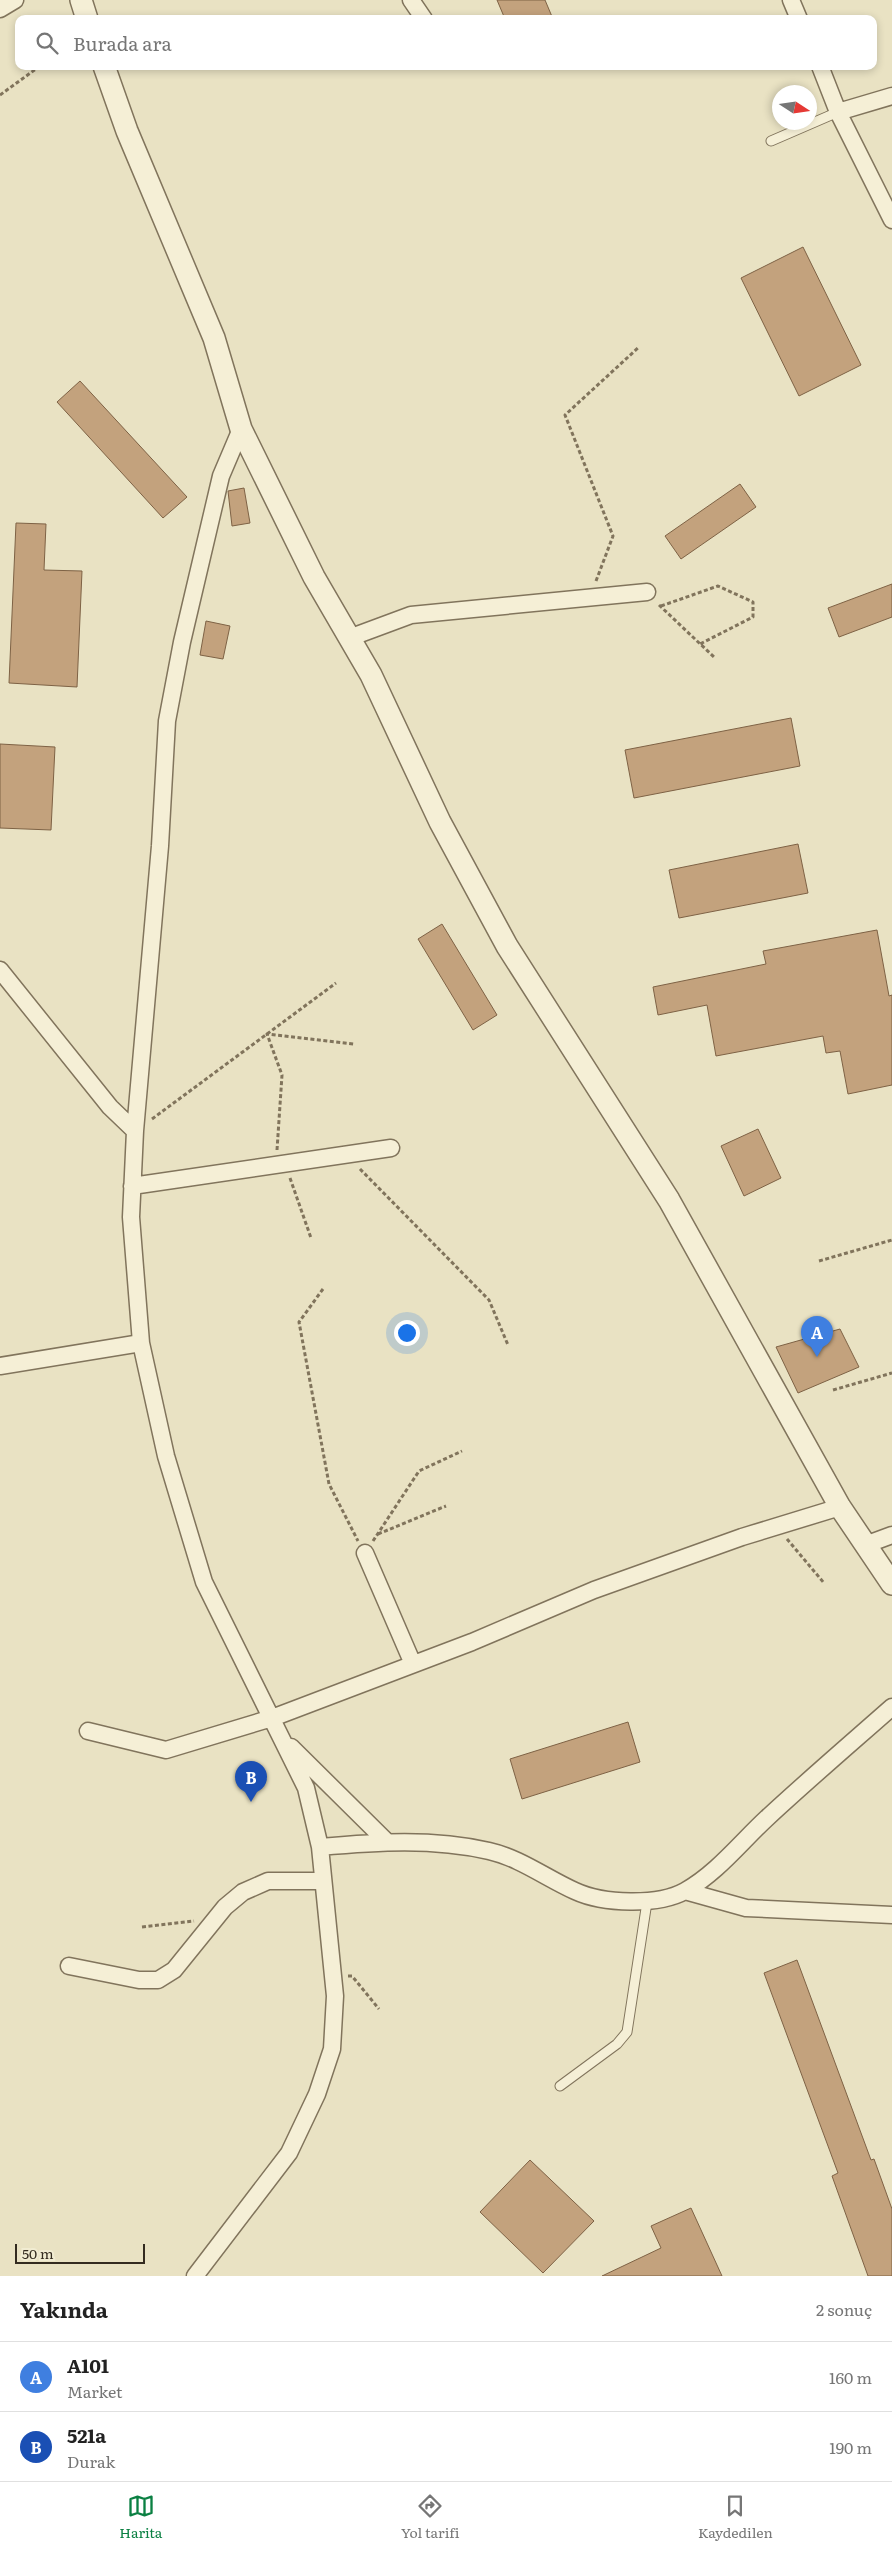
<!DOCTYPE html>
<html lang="tr">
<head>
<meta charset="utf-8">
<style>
  :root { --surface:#fff; --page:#f2f2f2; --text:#222; --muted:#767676; --line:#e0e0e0; --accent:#0b8043 }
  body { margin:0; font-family:Literata,serif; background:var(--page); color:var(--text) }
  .compass { position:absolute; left:772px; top:85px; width:45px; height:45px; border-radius:50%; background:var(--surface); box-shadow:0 2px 8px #0003; rotate:102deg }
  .scale { position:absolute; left:15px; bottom:12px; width:130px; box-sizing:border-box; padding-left:5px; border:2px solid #332b1f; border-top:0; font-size:14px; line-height:18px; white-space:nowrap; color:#332b1f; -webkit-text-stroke:4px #f1ecd2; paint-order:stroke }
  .you { position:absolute; left:406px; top:1332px; width:18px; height:18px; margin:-12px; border:4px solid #fff; border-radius:50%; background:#1a73e8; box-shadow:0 0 0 8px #1a73e833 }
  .badge { display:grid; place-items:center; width:32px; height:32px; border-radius:50%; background:var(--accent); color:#fff; font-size:16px; font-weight:700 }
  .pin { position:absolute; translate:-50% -41px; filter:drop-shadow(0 1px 2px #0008) }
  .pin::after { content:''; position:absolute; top:26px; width:18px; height:15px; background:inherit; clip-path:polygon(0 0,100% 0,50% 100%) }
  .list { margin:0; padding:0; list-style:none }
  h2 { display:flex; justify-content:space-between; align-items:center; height:65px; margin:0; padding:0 20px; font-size:21px }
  h2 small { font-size:16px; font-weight:400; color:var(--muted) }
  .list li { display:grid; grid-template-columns:32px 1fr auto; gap:15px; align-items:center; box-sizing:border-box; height:70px; padding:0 20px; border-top:1px solid var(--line) }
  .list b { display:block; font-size:19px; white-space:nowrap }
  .list p { margin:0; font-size:16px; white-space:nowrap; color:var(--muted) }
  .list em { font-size:16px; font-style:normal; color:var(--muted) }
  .icon { flex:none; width:28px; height:28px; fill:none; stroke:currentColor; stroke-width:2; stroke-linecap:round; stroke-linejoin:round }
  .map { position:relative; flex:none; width:892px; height:2276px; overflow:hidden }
  .search { position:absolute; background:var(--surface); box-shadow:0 2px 8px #0003; left:15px; right:15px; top:15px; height:55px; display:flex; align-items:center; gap:12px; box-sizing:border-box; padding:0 18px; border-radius:10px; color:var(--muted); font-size:19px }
  .sheet { height:205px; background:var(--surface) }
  nav { display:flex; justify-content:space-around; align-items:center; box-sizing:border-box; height:70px; border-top:1px solid var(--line); background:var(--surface); font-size:14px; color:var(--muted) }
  nav a { display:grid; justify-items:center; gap:2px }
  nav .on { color:var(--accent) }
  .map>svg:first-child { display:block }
</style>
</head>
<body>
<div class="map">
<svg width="892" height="2276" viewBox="0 0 892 2276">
  <rect width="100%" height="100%" fill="#e9e2c3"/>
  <!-- building -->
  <path fill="#c3a27d" stroke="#7e6245" d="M497 0H545L553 19H505Z
    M803 247 861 365 799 396 741 278Z
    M80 381 187 497 163 518 57 402Z
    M740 484 756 507 681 559 665 536Z
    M244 488 250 523 232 526 228 491Z
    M16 523 46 524 44 570 82 571 77 687 9 683Z
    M892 584V617L839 637 828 608Z
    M206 621 230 626 223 659 200 655Z
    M791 718 800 766 634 798 625 750Z
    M0 744 55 747 51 830 0 828Z
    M798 844 808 893 679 918 669 870Z
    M442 924 497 1015 473 1030 418 939Z
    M877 930 889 996 892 995V1085L848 1094 840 1051 826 1053 823 1036 716 1056 707 1005 658 1015 653 987 766 964 763 951Z
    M758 1129 781 1178 744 1196 721 1146Z
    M840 1329 859 1367 798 1393 776 1347Z
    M628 1722 640 1762 522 1799 510 1759Z
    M797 1960 871 2160 874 2159 892 2209V2276H868L832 2176 838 2173 764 1973Z
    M530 2160 594 2221 543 2273 480 2212Z
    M691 2208 722 2276H602L661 2248 651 2226Z"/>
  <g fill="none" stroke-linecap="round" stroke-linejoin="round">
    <!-- service casing -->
    <g stroke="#81745c" stroke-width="11">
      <path id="service" d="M771 141 838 112
        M560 2086 617 2044 627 2032 647 1902"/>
    </g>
    <!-- minor casing -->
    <g stroke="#81745c" stroke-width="19">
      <path id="minor" d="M411 0 424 19
        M791 0 799 19
        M0 9 15 0
        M820 66 838 112 892 96
        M838 112 892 220
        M349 638 411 615 647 592
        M0 970 110 1107 135 1131
        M132 1186 391 1148
        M0 1366 141 1343
        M865 1545 892 1535
        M365 1553 413 1664
        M88 1731 166 1750 272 1718 472 1642 594 1590 742 1537 840 1507
        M291 1747 387 1842
        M320 1847C376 1842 433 1838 489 1851 520 1858 546 1878 575 1891 603 1904 658 1906 685 1891 717 1873 741 1842 767 1818 808 1780 850 1744 892 1707
        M685 1891 746 1908 892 1915
        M69 1966 139 1980H158L174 1970 225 1907 243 1892 268 1881H321
        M195 2276 289 2153 317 2094 332 2049 335 1996 320 1847 306 1788 204 1582 166 1456 141 1343 131 1217 135 1131 160 846 167 721 182 642 221 476 241 429"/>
    </g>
    <!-- tertiary casing -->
    <g stroke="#81745c" stroke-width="24">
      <path id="tertiary" d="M81 0 87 19
        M104 66 127 131 214 338 241 429 314 577 371 675 440 822 507 946 669 1200 840 1507 892 1584"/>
    </g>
    <!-- path -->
    <path stroke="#81745c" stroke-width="3" stroke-dasharray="4 2.5" stroke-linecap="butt" d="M0 95 40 66
      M596 581 613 536 565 415 639 347
      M659 605 714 657
      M661 606 718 586 753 602V617L700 644
      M152 1119 336 983
      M277 1150 282 1075 267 1034 354 1044
      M360 1169 489 1300 508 1345
      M290 1178 311 1238
      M819 1261 892 1240
      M323 1289 299 1322 329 1484 358 1541
      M833 1390 892 1373
      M378 1534 446 1506
      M787 1539 824 1583
      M373 1541 419 1471 462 1451
      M142 1927 194 1921
      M348 1976H352L379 2009"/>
    <!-- service -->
    <use href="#service" stroke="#f5efd6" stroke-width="9"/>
    <!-- minor -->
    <use href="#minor" stroke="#f5efd6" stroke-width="16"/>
    <!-- tertiary -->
    <use href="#tertiary" stroke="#f5efd6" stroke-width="21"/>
  </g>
</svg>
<svg class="compass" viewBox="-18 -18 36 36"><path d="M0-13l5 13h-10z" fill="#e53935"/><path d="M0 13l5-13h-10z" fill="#767676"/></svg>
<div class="scale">50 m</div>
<div class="you"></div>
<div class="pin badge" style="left:817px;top:1357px;background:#3f7fe0">A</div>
<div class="pin badge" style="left:251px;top:1802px;background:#1a4fb4">B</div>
<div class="search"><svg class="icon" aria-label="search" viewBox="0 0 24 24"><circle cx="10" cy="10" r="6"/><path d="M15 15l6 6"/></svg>Burada ara</div>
</div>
<section class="sheet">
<h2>Yakında<small>2 sonuç</small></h2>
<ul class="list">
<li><span class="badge" style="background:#3f7fe0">A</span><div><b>A101</b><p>Market</p></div><em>160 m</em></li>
<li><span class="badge" style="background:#1a4fb4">B</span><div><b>521a</b><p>Durak</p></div><em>190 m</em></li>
</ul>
</section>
<nav>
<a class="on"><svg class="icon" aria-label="map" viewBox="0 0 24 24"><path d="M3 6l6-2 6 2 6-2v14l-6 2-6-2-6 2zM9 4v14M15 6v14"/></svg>Harita</a>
<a><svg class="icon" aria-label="directions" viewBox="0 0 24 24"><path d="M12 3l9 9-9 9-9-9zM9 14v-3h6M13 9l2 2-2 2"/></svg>Yol tarifi</a>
<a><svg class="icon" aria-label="saved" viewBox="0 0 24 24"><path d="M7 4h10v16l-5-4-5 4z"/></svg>Kaydedilen</a>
</nav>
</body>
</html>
